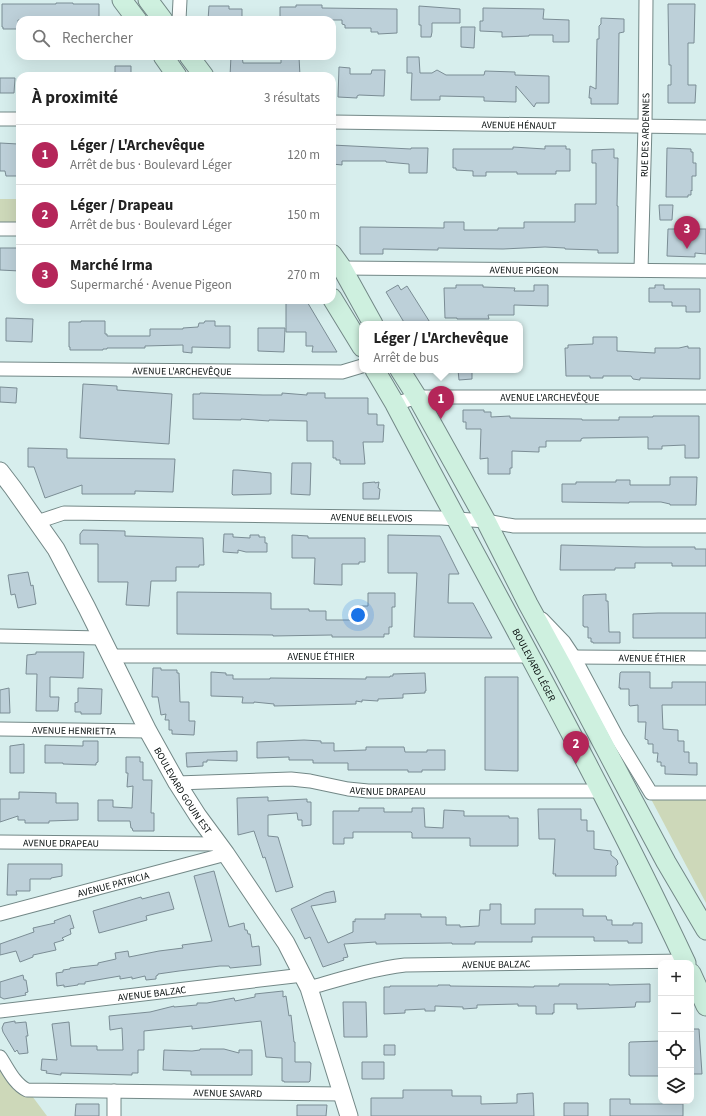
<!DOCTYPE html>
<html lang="fr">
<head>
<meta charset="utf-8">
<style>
  :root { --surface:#fff; --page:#f2f2f2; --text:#222; --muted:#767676; --line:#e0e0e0; --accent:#b42659 }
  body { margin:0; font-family:"Source Sans 3",sans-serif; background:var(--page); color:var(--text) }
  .controls { position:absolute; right:12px; bottom:12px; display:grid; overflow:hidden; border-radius:8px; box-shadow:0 4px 16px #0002 }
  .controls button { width:36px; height:36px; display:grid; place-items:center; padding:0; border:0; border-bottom:1px solid var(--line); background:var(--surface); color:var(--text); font:20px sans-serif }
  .you { position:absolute; left:358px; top:615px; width:14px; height:14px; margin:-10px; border:3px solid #fff; border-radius:50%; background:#1a73e8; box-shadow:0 0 0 6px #1a73e833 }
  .badge { display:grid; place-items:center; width:26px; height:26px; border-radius:50%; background:var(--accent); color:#fff; font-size:13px; font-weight:700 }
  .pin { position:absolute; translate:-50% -33px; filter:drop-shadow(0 1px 2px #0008) }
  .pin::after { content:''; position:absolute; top:21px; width:14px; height:12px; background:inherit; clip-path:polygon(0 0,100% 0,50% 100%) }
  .popup { position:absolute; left:359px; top:321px; width:164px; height:52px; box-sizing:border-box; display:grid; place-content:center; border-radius:8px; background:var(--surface); filter:drop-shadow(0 1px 3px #0005); font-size:13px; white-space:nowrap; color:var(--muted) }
  .popup b { font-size:15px; color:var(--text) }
  .popup::after { content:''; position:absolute; left:50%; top:100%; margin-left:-8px; border:8px solid transparent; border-top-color:var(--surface) }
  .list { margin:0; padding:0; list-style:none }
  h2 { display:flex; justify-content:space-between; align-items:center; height:52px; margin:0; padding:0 16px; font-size:17px }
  h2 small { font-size:13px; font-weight:400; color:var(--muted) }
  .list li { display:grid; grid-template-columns:26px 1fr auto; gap:12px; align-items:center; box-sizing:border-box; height:60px; padding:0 16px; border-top:1px solid var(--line) }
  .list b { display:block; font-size:15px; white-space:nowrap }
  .list p { margin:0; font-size:13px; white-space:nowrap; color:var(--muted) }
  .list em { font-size:13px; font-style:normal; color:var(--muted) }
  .icon { flex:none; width:22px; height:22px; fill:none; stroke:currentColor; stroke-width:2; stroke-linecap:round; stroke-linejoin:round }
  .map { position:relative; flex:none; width:706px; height:1116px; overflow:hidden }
  .search { position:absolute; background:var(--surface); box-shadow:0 4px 16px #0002; left:16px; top:16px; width:320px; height:44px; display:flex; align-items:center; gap:10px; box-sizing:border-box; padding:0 14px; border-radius:12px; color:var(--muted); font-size:15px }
  .panel { position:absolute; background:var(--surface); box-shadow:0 4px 16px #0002; left:16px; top:72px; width:320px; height:232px; border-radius:12px }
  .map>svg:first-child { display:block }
</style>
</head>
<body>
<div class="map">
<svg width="706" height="1116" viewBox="0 0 706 1116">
  <rect width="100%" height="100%" fill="#d7eeed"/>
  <!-- green -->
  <path fill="#cdd8b9" d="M0 199H20V224L0 223Z
    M706 798V903L651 799Z
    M0 1053 47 1116H0Z"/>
  <!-- building -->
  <path fill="#bdd0d9" stroke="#7b8d95" d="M56 3H73V4H99V20H18L17 29H3V27H2V4H56Z
    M668 4H695L694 43H688V85H696L695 103H668V85H671V65H669Z
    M296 5H322V8L397 9V33L378 34V32H371V28H345V25L342 24V20H280V7H296Z
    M209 6H229V9H242V20H208Z
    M419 6 460 9V23H432V32L431 37H421V25H419Z
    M483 8 544 9 543 19 569 20V42H553V35H529V36L502 37V32L480 31V21H483Z
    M601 18 624 19V32L619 33 618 104H591V98H589L590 86 596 89 597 39H599V26L601 24Z
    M461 27H475L474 48 461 47Z
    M231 56H242L243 63H281V56L299 57 300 76H230Z
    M407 57H419L420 73H432L437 70 446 75H484L485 71 515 72V75L549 76V103H536L534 107 516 86V102L484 101V97L440 96V100H411L412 73H407Z
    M115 66H131V76H115Z
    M339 67 350 68V74H371L372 70H385L384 96 359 95 357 96V98L338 97Z
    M0 78H15L14 93H0Z
    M0 143 18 144V176H6L5 171H0Z
    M332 145 411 149V148H428L427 173H409V164L386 162V161H342V165L332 164Z
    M545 146H566V149H570V171H556V174H517V172H486V176H473V171L456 170V168H453V149H513V147L545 149Z
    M667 148 691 149V152H693V163H696V176H692V191L691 190V195H688V197H666Z
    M614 149V158H618L617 206H618V253H598V250L565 249V248L545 247 503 249 438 248V250L383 249V254H360V227L444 228V222H464V230H498V228H524V222H575V204H596V163H592V150Z
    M659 205H673L672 220H660Z
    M668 229H706V254L695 253V257L667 256Z
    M0 248H20V271L0 270Z
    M398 285 401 290 407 286 431 324H405L386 292Z
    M456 285H483V287L515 288 514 291H534V285H548V306L514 305V315H488L489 319H457V318H445L444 288H456Z
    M655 285H664V289H700V312H686V306H672V302H649V288H655Z
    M286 300H306L337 352H312L313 346H306V332H286Z
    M6 318 33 319 32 342 6 341Z
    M81 321H105V334H107V336H150V329H183V328L198 327 199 323H204L205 321H215V326H230V348L192 347V353L183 352V345L145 346V348H107V349H103V350H70V347H69V322H81Z
    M258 328H285L284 352 258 351Z
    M593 337H617V351L655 353V348H679L688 346V348H700V379L640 378V380L633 379 631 376H603V378H590V376H566L565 348H568V345L593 344Z
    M458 370H472V379L459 380Z
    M83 384 117 386V390L172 394 169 444 80 438Z
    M0 387 17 388 16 403 0 402Z
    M200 393 263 395H282V393L307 395V393H325V398H368V414H377V425H384L383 442H363L365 464H340V460H336V458H333V441H307V421L269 420V421L241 419V420L193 419V394H200Z
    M463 410H484V412H491V417L510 416V418L582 419V420H619V417H653V416H699V458H685V445L662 446V449H648V437L583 438 581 439V441H546V447H539V452L512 451V468H510V474H488V458L480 459 481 429H466V422H463Z
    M28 448 67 449V458L175 459 173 492 135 491V494H82V485L45 498 34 467H28Z
    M292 463H311L310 495 291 494Z
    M233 470H238L271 473V494L233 495 232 494Z
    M670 477H697L696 505H670V504L661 502H629V503L562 502V484H576V482H616V480H630V485H670Z
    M375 482V483L379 482 378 488 380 489 379 499H363V483Z
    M83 530 125 531V536L203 538 204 565H199V567H176V581H151L149 606 126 605 128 582H98V544H80V534Z
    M224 534H233V537L250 538V535H259V537H265V543H267V552H246L238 550V553L223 552Z
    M292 535 308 536V538H365V562H359V564H342V585L314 584 315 558H292Z
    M388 535 440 536 459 574H449L448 603H473L492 638 414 637 417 573H388Z
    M561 545 644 547H695V549H706V566H672V563H635V568H615V570H560Z
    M28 572 31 586 33 585 36 604 18 608 15 594 11 595 8 575Z
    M177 592 271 593V609H309V611H326V620H354V617H357V606H368V593H395V607H392V627H389V634H384V637H332V635L273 636V635L177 634Z
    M606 594V601H608L609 632H620V643H593V642H591V638H588V627H584V626H583V596L584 595Z
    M658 613H706V638H633V614Z
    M36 652H84L83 678 50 677V697H59L58 711H36L37 674H26L27 655 36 654Z
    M153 668H161V670H177V673H179L180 702H189V721H195L194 735 172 734V730H169V720H165L166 714 161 715 158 697H152Z
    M211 672 226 673V675H233V679H270V678L366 679V677H390V676H393V674L425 673 426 691H425V693L403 694V698L378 699V701L362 700V702L356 701V704L274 706V704L254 702V703H242L243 697 211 696Z
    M621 672H650V688H672V682H706V705H662L663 729 678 730V741H684V752H689V763H697V775L665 774V766H661V762H657L658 753H653V744H648V740L645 739 646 722H638V705L630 706 629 705V689H620L621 688H619L620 673Z
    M485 677H518V771L485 770Z
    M9 688 10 713H0V690Z
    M78 688 102 689 101 714H81V712H75V703L78 702Z
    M304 740 321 741V743H334V751L366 750V747H404L405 752H427V750H445V770H422V772H408V770H348V763H313V760H289V757L257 758V742Z
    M83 741H98V762L96 763V765L63 764V763H45V745L83 746Z
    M24 744V773H10V746Z
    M237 751V761L207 760V762H203V766L187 767 186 753Z
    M126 757H140V762H143V780H152L151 813H154V831H133L132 828H131L130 821H98V800H113V807L132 808 133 786 127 787 128 773H126Z
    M19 792 56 793V803H78V820L49 821V823H25V820H18V816L0 822V799H19Z
    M268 797V801L307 799V802H311V825L302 826V820H298L297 813 268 815V836L278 837 293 887 276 892 265 857 263 858 254 831 238 835 237 798Z
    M359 808H384V812H412V808H424L425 827 443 828 444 810 464 811V816H509V818H518V846H470V838H412V833L411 832H353V838H344V844H333V811H359Z
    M538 809H581V820H587V831H594V849L611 851V855L617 860 618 864 616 866V876H555L556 874H553L555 839H539Z
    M8 864H62V876L51 878V879H30V891H16L17 895H7Z
    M214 871 229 927 244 923 245 930H247L248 934H250L252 947 259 946 261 965 230 968 229 966H220L179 971 158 974V975L156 976V979L146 980 145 976 132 979V977L120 979V976L85 982V984H78V985L64 987V985L57 986 56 973 63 972V970L70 969V968L98 965V963L116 959 115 953 128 951 129 957 159 951 183 948 182 945 212 941 194 876Z
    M334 891 336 902 311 906 328 943 353 932V921L355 922V919H385V914H421V917H446V925H460V927L479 926 480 910H490V904H501V924H535V909H583V916H606L607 920H612V925H633V923H642V943H628V941H594V937H532V942H475V944H452V943L376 944V942L344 944 348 957 343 958 344 960 323 967 310 937 305 939 291 909 325 893Z
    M169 892 174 909 146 916 147 920 99 933 93 911 141 897 142 899Z
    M70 915 74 928 70 929 71 934 62 938 64 940 54 943 56 950 33 955V957L20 962 16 951 0 955V944L34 932 33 928 55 923 54 921Z
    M23 975 24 980H26L28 992 25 993 26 995 4 999 0 997V982Z
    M559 984H609V985L650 984V1002H636L635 1007 609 1008 577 1009V1004H554V1013H552L553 1014H536V1006H518V1004L477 1005V1008L463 1009V1007L435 1006V1011H425V1009L405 1010V1013L384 1014V987H390V986H438V985H450V986L534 987V986H559Z
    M283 991V997L286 996 289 1016 291 1015 294 1042H295V1062H310V1063H311L310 1081 309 1082H284V1081H282V1058L266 1057 261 1021 192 1029V1026L144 1031V1050H138V1073H132V1075L61 1073V1075L46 1073 47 1071 41 1070 42 1059 57 1060 52 1024 69 1022 71 1046H97V1050H123L122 1028 110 1030 109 1016 150 1012 174 1006V1007L197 1005V1003H207L234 998 235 1001 255 997V994Z
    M343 1002H366L367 1037H344Z
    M15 1021V1023L26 1022 28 1036H26L28 1053 19 1054 17 1050 15 1052 3 1032 2 1028 4 1023Z
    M691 1029H699L702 1074H691Z
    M661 1041V1075H659V1076H630V1075H629V1043L630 1042Z
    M384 1045H395V1055H384Z
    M200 1049H224L239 1053V1050H252V1075H191V1071L163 1070 164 1050 192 1051 200 1050Z
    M362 1062H384V1079H362Z
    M403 1090H452V1096H481V1104L517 1103V1094L533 1093 534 1116H371V1098H403Z
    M610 1099H630V1104H683V1116H610Z
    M564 1103H588V1116H564Z
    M76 1104H99V1116H75Z
    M297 1105H327L326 1116H297Z"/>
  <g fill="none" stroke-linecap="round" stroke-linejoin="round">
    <!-- minor casing -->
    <g stroke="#738887" stroke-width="15">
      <g id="minor">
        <path d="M179 20 180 0"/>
        <path d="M0 119H20"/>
        <path id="s1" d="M332 122 706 127"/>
        <path d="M0 229H20"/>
        <path id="s2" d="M342 268 706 271"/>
        <path id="s3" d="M641 270 645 126 646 0"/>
        <path id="s4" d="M0 369 342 372 362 366"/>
        <path id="s5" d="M395 404 417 397H706"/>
        <path id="s6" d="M37 522 64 513 442 518 486 521 514 526H706"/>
        <path d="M542 619 564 642 574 657 618 739 651 793H706"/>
        <path d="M0 636 102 638"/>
        <path id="s7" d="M111 656H531"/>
        <path id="s8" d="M574 657 706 658"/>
        <path id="s9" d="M0 729 148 731"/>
        <path id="s10" d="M177 783 291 779 310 781 348 789 368 791H600"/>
        <path id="s11" d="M0 842 219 844"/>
        <path id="s12" d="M0 914 226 854"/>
        <path id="s13" d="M309 988C341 979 372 969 405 965L685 961"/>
        <path id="s14" d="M0 1011 303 975"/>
        <path id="s15" d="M0 1057C7 1067 14 1084 27 1090L342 1094"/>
        <path d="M114 1116V1091"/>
      </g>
    </g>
    <!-- tertiary casing -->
    <g stroke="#738887" stroke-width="19">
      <g id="tertiary">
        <path id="s16" d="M0 471 13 488 56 549 87 608 148 731 177 783 198 816 226 854 286 943 309 988 349 1116"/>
      </g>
    </g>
    <!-- secondary casing -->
    <g stroke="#738887" stroke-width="21">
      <g id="secondary">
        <path d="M122 0 137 20"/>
        <path d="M148 0 163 20"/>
        <path d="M163 56 177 76"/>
        <path d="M189 56 204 76"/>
        <path d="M332 254 342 268 373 324"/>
        <path d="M332 298 362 347"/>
        <path id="s17" d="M375 370 395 404C493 590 597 773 686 963"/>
        <path d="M400 370 417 397 486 521 528 604 562 666 629 793 666 862 706 930"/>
        <path d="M691 973 706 1006"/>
      </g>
    </g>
    <!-- minor -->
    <use href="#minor" stroke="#fff" stroke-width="13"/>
    <!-- tertiary -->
    <use href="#tertiary" stroke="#fff" stroke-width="17"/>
    <!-- secondary -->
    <use href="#secondary" stroke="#cef0df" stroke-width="19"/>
  </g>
  <g text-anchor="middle" stroke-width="4" stroke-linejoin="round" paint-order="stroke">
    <!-- street labels -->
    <g font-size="10" fill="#070e0e" stroke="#d7eeed">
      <text dy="4" stroke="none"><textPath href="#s1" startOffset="187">AVENUE HÉNAULT</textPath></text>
      <text dy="4" stroke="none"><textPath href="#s3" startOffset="135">RUE DES ARDENNES</textPath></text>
      <text dy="4" stroke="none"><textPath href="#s2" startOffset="182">AVENUE PIGEON</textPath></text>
      <text dy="4" stroke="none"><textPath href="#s4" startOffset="182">AVENUE L'ARCHEVÊQUE</textPath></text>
      <text dy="4" stroke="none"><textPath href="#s5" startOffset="156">AVENUE L'ARCHEVÊQUE</textPath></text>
      <text dy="4" stroke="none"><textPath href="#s6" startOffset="336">AVENUE BELLEVOIS</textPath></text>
      <text dy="4" stroke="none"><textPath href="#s7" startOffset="210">AVENUE ÉTHIER</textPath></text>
      <text dy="4" stroke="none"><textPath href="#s8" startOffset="78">AVENUE ÉTHIER</textPath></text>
      <text dy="4" stroke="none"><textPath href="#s17" startOffset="335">BOULEVARD LÉGER</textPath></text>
      <text dy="4" stroke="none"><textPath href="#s9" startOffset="74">AVENUE HENRIETTA</textPath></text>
      <text dy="4" stroke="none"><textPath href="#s16" startOffset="369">BOULEVARD GOUIN EST</textPath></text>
      <text dy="4" stroke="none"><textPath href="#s10" startOffset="212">AVENUE DRAPEAU</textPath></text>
      <text dy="4" stroke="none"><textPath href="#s11" startOffset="61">AVENUE DRAPEAU</textPath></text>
      <text dy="4" stroke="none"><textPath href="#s12" startOffset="117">AVENUE PATRICIA</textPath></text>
      <text dy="4" stroke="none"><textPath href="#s13" startOffset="190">AVENUE BALZAC</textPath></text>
      <text dy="4" stroke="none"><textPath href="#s14" startOffset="153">AVENUE BALZAC</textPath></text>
      <text dy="4" stroke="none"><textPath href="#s15" startOffset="244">AVENUE SAVARD</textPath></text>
    </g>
  </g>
</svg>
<div class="controls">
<button>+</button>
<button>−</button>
<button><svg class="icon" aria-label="locate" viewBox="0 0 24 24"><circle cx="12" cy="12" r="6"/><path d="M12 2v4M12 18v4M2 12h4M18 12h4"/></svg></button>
<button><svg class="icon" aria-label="layers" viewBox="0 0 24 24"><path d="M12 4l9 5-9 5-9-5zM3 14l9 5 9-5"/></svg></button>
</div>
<div class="you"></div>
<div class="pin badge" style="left:441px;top:419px">1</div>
<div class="popup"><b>Léger / L'Archevêque</b>Arrêt de bus</div>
<div class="pin badge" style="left:576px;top:764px">2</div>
<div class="pin badge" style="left:687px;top:249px">3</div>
<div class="search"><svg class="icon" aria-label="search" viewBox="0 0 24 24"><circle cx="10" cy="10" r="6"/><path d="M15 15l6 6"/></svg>Rechercher</div>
<section class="panel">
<h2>À proximité<small>3 résultats</small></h2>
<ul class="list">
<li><span class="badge">1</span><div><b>Léger / L'Archevêque</b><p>Arrêt de bus · Boulevard Léger</p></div><em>120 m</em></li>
<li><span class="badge">2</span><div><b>Léger / Drapeau</b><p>Arrêt de bus · Boulevard Léger</p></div><em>150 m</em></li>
<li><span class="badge">3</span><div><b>Marché Irma</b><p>Supermarché · Avenue Pigeon</p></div><em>270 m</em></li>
</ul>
</section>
</div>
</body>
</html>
